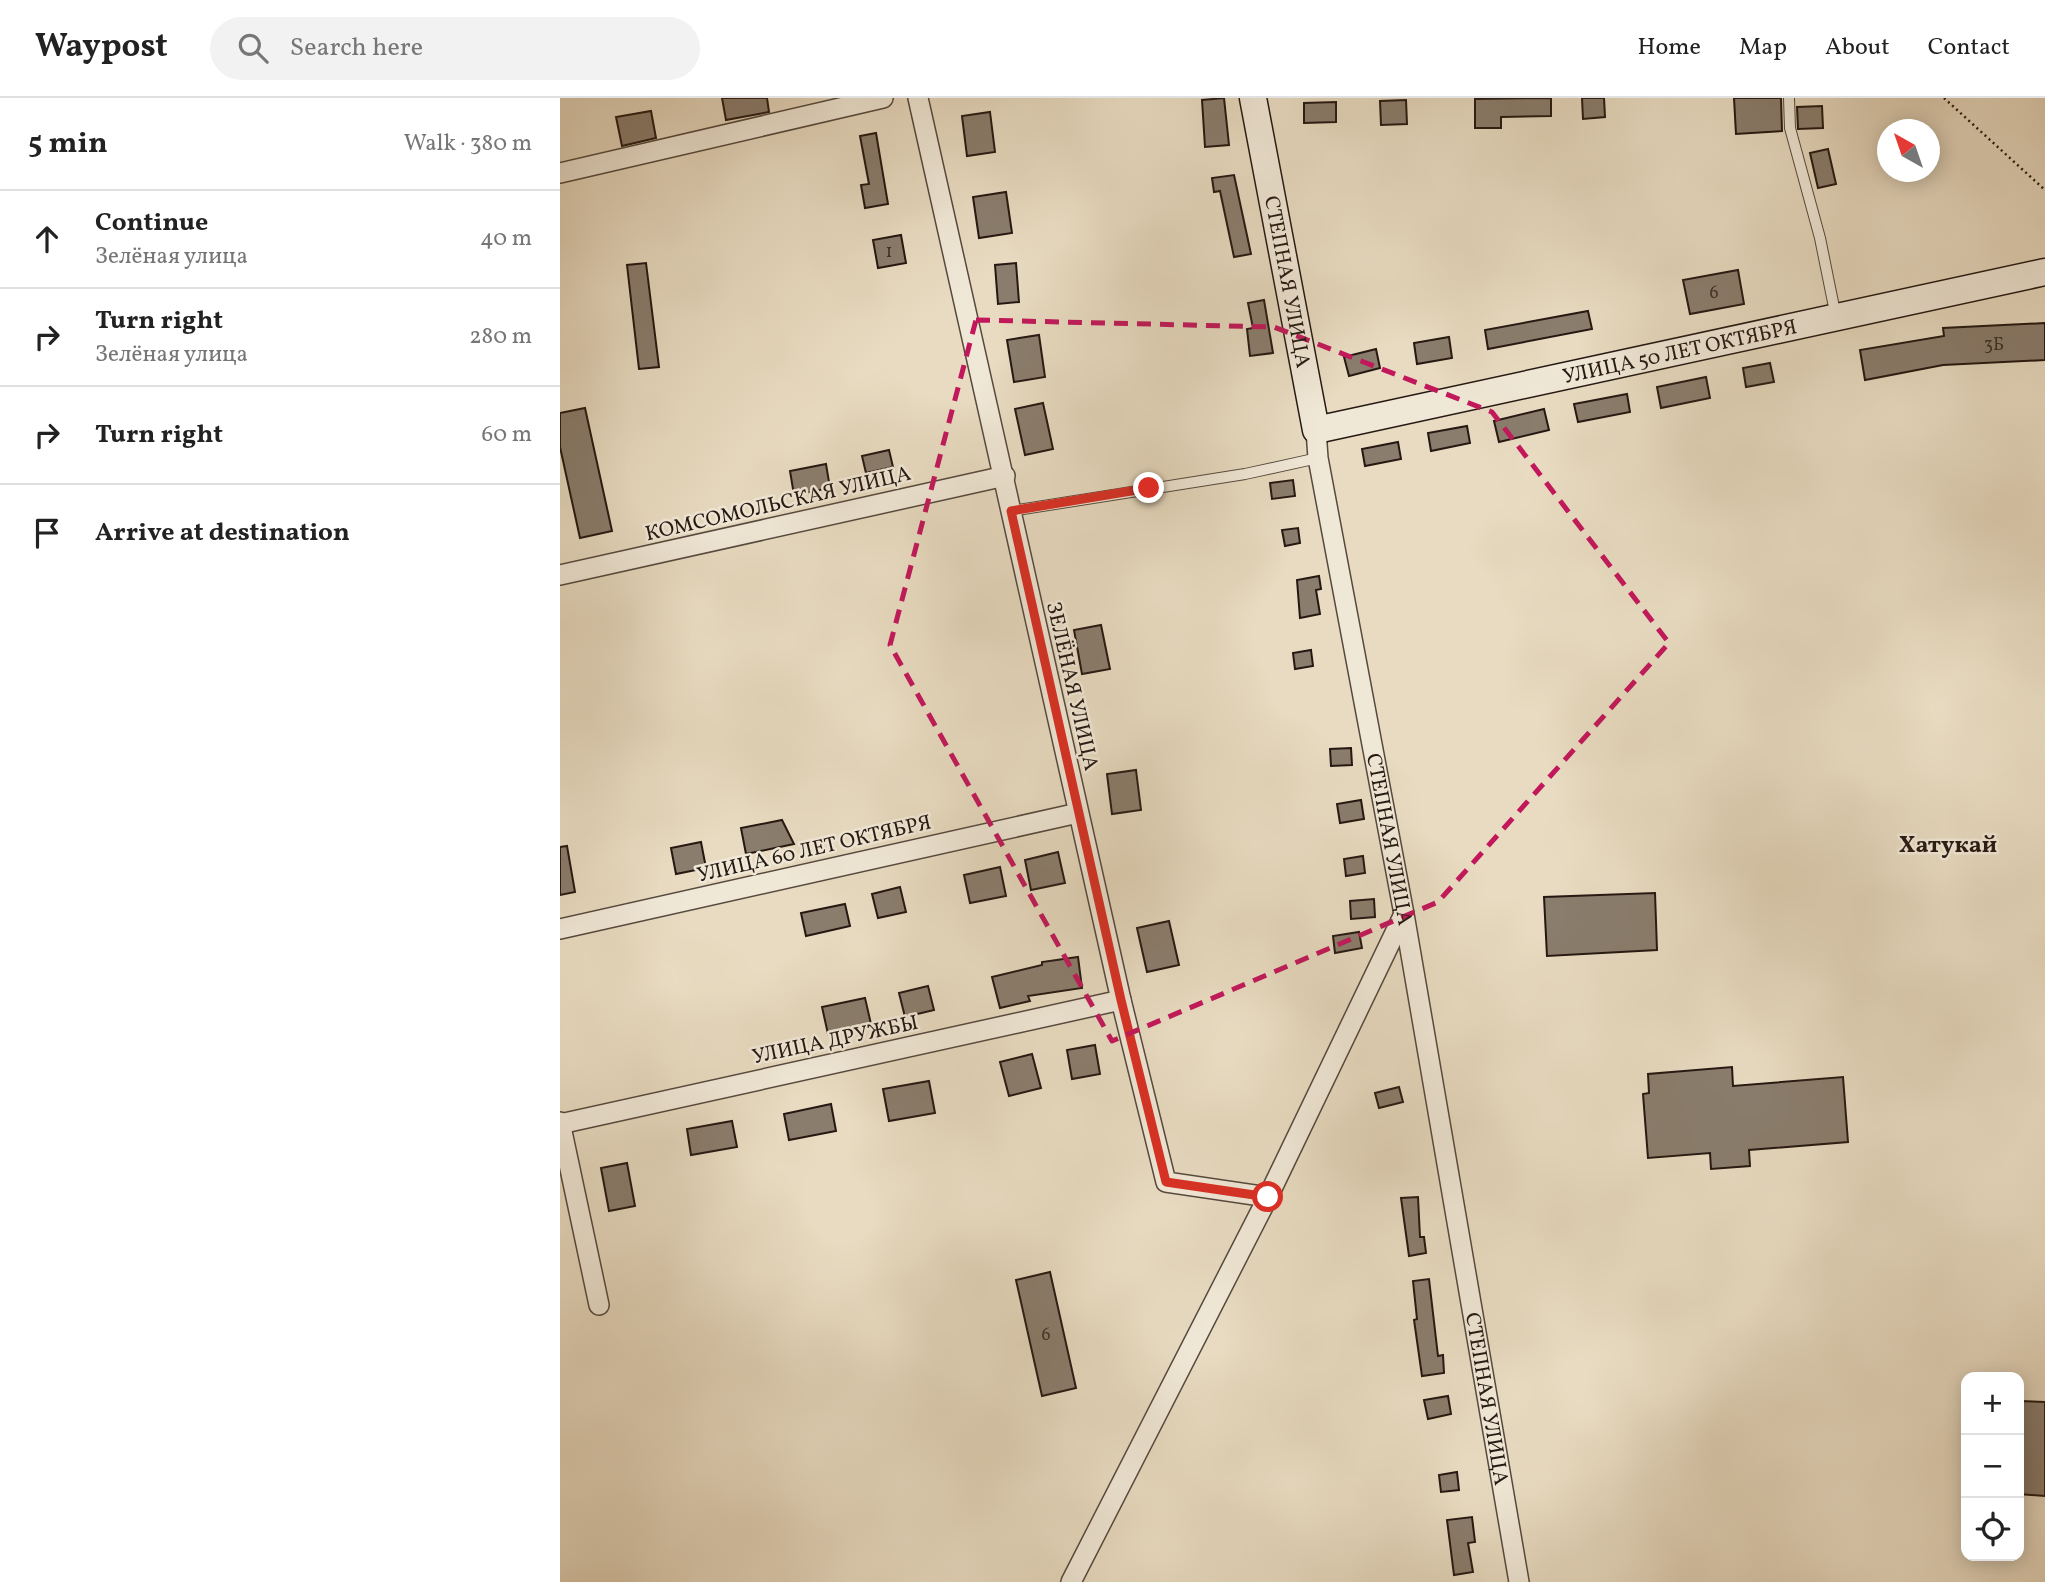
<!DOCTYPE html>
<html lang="en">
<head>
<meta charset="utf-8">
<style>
  :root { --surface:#fff; --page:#f2f2f2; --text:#222; --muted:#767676; --line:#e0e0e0 }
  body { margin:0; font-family:Vollkorn,serif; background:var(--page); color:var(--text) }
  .controls { position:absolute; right:21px; bottom:21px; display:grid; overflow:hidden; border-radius:14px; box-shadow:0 4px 18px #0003 }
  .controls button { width:63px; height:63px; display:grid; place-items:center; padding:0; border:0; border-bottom:2px solid var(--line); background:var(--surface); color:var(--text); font:35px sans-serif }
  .compass { position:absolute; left:1317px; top:21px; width:63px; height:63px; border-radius:50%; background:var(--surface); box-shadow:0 4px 18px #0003; rotate:320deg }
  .stop { position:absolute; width:21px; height:21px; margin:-16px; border:5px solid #d93025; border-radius:50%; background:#fff }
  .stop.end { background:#d93025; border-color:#fff; box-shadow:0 2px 7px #0008 }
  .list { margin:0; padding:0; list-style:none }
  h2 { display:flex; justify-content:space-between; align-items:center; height:91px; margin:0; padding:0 28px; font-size:30px }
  h2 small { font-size:23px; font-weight:400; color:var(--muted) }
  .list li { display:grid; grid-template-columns:46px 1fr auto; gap:21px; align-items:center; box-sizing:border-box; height:98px; padding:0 28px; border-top:2px solid var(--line) }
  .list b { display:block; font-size:26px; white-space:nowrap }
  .list p { margin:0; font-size:23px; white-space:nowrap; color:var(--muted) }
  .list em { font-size:23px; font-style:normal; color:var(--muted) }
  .icon { flex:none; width:38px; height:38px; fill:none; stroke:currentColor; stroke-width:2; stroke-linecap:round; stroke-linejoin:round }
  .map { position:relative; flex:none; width:1485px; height:1484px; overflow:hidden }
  header { display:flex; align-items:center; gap:42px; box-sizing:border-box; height:98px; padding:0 35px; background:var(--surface); border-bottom:2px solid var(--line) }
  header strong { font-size:33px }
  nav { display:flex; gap:38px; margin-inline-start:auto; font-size:24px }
  .search { width:490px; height:63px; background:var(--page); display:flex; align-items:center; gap:18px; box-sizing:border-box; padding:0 24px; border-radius:38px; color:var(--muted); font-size:26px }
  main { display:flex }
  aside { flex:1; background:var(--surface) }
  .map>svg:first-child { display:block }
</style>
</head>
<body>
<header>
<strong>Waypost</strong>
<div class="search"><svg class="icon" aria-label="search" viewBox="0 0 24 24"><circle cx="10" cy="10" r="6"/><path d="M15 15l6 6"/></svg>Search here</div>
<nav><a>Home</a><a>Map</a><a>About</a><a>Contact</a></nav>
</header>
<main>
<aside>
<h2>5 min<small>Walk · 380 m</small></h2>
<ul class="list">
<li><svg class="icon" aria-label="ahead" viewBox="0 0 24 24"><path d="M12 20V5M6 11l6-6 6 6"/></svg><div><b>Continue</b><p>Зелёная улица</p></div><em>40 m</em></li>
<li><svg class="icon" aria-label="right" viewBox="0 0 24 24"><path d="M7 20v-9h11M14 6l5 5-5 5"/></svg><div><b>Turn right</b><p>Зелёная улица</p></div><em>280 m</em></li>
<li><svg class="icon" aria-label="right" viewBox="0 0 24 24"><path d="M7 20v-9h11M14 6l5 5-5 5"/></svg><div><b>Turn right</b></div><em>60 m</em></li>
<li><svg class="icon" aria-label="arrive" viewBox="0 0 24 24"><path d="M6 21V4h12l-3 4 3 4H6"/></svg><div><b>Arrive at destination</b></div></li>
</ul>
</aside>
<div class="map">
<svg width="1485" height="1484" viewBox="0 0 1485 1484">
  <rect width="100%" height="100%" fill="#e8dbc1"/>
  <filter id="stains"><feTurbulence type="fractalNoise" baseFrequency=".00286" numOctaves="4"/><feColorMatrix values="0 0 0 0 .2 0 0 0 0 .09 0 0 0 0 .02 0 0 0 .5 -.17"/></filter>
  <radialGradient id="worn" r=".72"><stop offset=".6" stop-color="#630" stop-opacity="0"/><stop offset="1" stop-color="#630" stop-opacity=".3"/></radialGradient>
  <!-- building -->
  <path fill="#8a7d6d" stroke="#251812" stroke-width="2" d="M162 0H207L209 14 166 22Z
    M664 0 669 47 645 49 642 2Z
    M991 0V18L941 19V30H915V1Z
    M1022 0H1044L1045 19 1023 21Z
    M1174 0H1221L1222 33 1176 36Z
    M846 2 847 26 821 27 820 3Z
    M776 4V24L744 25V5Z
    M1262 8 1263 30 1238 31 1237 9Z
    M91 13 96 40 62 48 56 19Z
    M430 14 435 54 407 58 402 18Z
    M316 35 328 106 305 110 301 87 309 86 300 38Z
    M1268 51 1276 86 1258 90 1250 55Z
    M674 77 691 156 674 159 660 93 654 94 652 80Z
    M446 94 452 135 419 140 413 99Z
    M341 137 346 165 318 170 313 142Z
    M86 165 99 269 79 271 67 167Z
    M456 165 459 204 438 206 435 167Z
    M1178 172 1184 206 1130 216 1123 182Z
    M704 202 713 255 690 258 687 231 693 230 688 205Z
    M1028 213 1032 231 928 251 925 232Z
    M1485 225V262L1383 267 1305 282 1300 252 1384 238 1383 230Z
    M479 237 485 279 454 284 447 242Z
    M889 239 892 260 857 266 854 245Z
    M816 251 820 270 789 278 784 259Z
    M1210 265 1214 284 1186 289 1183 270Z
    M1146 279 1150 300 1101 310 1097 289Z
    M1067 296 1070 314 1018 324 1014 306Z
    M483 305 493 351 465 357 455 311Z
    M25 310 52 433 20 440 0 349V315Z
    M984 311 989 332 939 344 934 323Z
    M907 328 910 345 871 353 868 335Z
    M838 344 841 361 805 368 802 351Z
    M329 352 333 369 306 375 302 358Z
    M266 366 270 390 234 397 230 373Z
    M733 382 735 398 712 401 710 385Z
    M738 430 740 445 725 448 722 432Z
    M759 478 761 491 756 492 760 516 740 520 737 482Z
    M541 527 550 571 522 576 514 532Z
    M751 552 753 568 735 571 733 555Z
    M791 650 792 667 771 668 770 651Z
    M576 672 581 712 552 716 547 676Z
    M801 702 804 721 780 725 777 706Z
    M222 722 234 746 186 756 181 730Z
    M141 744 146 770 116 776 111 750Z
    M7 748 15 794 0 797V749Z
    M498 754 505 785 471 792 465 762Z
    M803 758 805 775 786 778 784 761Z
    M440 769 446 798 410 805 404 777Z
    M340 789 346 814 318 820 312 796Z
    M1095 795 1097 852 987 858 984 799Z
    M814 801 815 819 791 821 790 803Z
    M285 806 290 828 246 838 241 815Z
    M609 823 619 867 587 874 577 830Z
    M799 834 802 850 775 855 773 838Z
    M518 859 522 890 468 898 470 903 440 910 432 879 482 867V864Z
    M368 888 374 912 345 919 339 895Z
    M305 900 311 926 268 936 262 909Z
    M535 947 540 976 512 981 507 952Z
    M472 956 481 990 449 998 440 964Z
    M1172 969 1173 988 1283 979 1288 1044 1189 1052 1190 1068 1151 1071 1150 1055 1088 1060 1083 996 1089 995 1088 976Z
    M369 983 375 1015 329 1023 323 991Z
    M839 989 843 1004 819 1010 815 995Z
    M271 1006 276 1033 229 1042 224 1016Z
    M172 1023 177 1049 131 1057 127 1031Z
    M67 1065 75 1108 49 1113 41 1070Z
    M858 1099 860 1139H864L866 1155 849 1158 841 1100Z
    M490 1174 516 1290 482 1298 456 1182Z
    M869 1181 878 1258 883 1257 884 1275 862 1278 854 1222 857 1221 853 1183Z
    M888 1298 891 1316 868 1321 864 1302Z
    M1459 1303 1485 1304V1398L1459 1396Z
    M897 1374 899 1392 881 1394 879 1377Z
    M912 1419 915 1444 908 1445 913 1474 894 1477 887 1422Z"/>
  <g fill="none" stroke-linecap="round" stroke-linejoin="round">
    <!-- lane casing -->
    <g stroke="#56493e" stroke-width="12">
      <path id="lane" d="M1229 0 1230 30 1260 140 1276 219
        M451 413 685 376 758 360"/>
    </g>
    <!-- street casing -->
    <g stroke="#56493e" stroke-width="22">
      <g id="street">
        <path d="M358 0 561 902 606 1084 708 1099"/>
        <path d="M0 75 323 0"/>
        <path id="s1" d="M756 332 758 360 844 816 959 1484"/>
        <path d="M0 477 445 378"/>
        <path d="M0 831 518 715"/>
        <path d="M0 1024 39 1207"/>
        <path d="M0 1026 561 902"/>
        <path d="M511 1484 708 1099 844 816"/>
      </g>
    </g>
    <!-- secondary casing -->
    <g stroke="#251812" stroke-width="29">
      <g id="secondary">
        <path id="s2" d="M693 0 756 332 1485 174"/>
      </g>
    </g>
    <!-- path -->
    <path stroke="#251812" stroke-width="2.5" stroke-dasharray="2 3.5" stroke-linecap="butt" d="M1384 0 1485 92"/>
    <!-- lane -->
    <use href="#lane" stroke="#f0e8d7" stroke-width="10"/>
    <!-- street -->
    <use href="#street" stroke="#f0e8d7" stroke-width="19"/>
    <!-- secondary -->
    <use href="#secondary" stroke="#f0e8d7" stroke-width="26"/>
  </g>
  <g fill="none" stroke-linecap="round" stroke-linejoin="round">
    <!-- route -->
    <path stroke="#d93025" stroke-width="9" d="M589 390 451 413 561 902 606 1084 708 1099"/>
  </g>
  <!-- marked area -->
  <path fill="none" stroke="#c2185b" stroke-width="5" stroke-dasharray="14 9" stroke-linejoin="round" d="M416 222 714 229 932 314 1109 545 878 804 552 943 330 547Z"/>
  <g text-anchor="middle" stroke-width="5" stroke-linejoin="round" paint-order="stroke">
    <!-- number labels -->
    <g font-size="18" fill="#3e3129">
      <text x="329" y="159">1</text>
      <text x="1154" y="200">6</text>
      <text x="1434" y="252">3Б</text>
      <text x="486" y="1242">6</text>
    </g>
    <!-- street labels -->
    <g font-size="21" fill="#251812" stroke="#f0e8d7">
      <text dy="7" stroke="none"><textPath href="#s2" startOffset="187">СТЕПНАЯ УЛИЦА</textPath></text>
      <text dy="7" stroke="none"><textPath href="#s2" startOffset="710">УЛИЦА 50 ЛЕТ ОКТЯБРЯ</textPath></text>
      <text transform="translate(218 405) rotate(-13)" y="7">КОМСОМОЛЬСКАЯ УЛИЦА</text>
      <text transform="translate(513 588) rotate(77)" y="7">ЗЕЛЁНАЯ УЛИЦА</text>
      <text dy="7" stroke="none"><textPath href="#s1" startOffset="416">СТЕПНАЯ УЛИЦА</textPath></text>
      <text transform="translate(254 750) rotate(-13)" y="7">УЛИЦА 60 ЛЕТ ОКТЯБРЯ</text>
      <text transform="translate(275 941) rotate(-12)" y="7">УЛИЦА ДРУЖБЫ</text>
      <text dy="7" stroke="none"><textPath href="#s1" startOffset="984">СТЕПНАЯ УЛИЦА</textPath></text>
    </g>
    <!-- quarter labels -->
    <g font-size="24" font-weight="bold" fill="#251812" stroke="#f0e8d7">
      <text x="1388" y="754">Хатукай</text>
    </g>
  </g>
  <rect width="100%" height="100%" filter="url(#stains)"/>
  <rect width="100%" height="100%" fill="url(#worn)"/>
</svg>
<div class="controls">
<button>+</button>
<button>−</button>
<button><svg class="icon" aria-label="locate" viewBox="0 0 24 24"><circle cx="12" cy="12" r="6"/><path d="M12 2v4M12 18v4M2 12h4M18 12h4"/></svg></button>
</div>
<svg class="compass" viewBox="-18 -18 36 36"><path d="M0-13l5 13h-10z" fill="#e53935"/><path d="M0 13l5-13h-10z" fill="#767676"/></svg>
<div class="stop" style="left:708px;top:1099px"></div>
<div class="stop end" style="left:589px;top:390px"></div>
</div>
</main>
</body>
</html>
